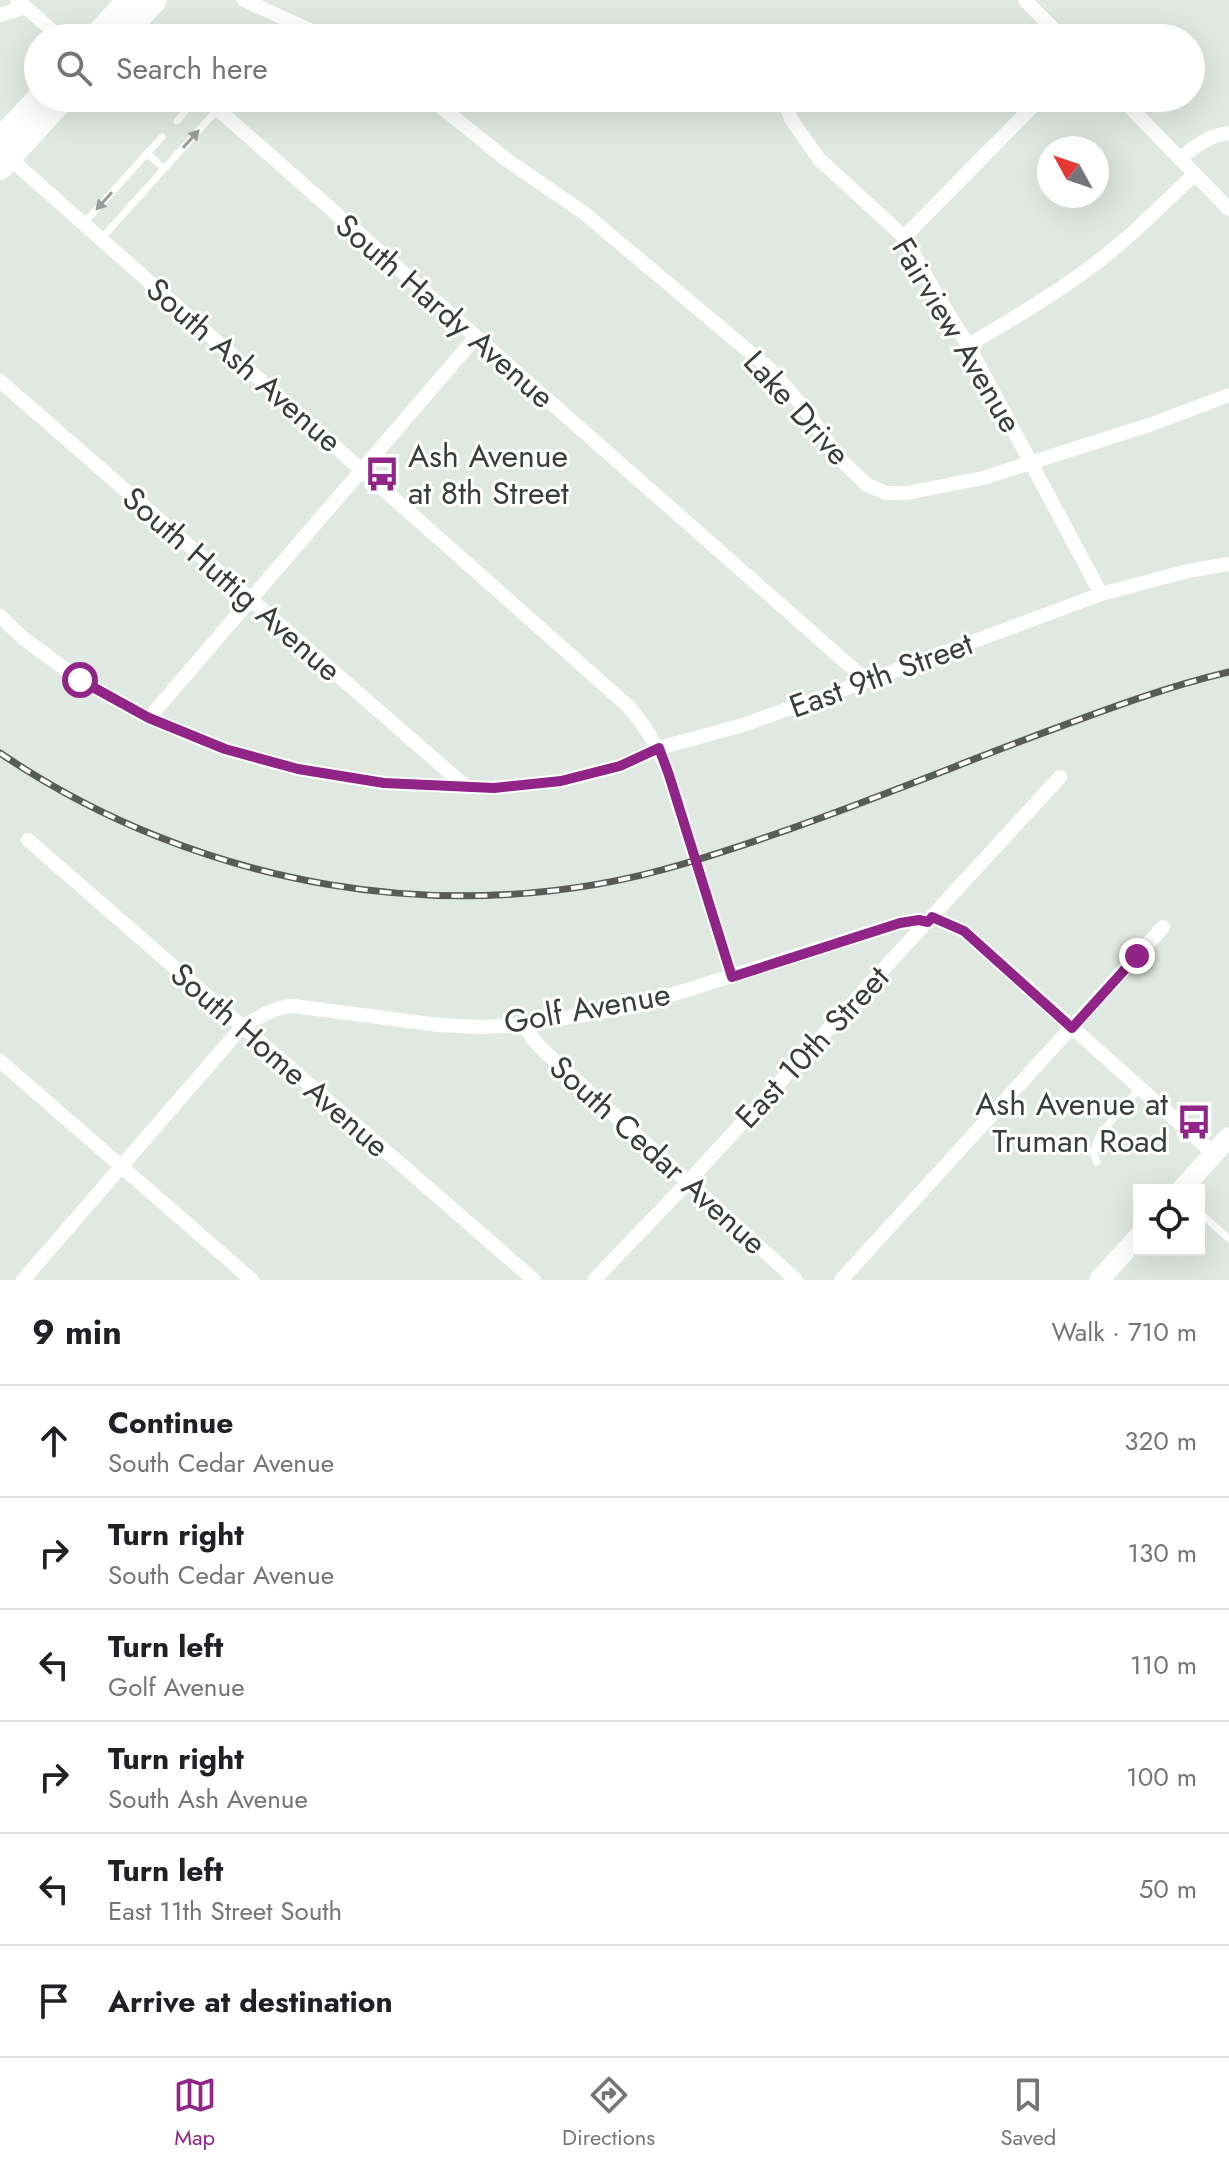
<!DOCTYPE html>
<html lang="en">
<head>
<meta charset="utf-8">
<style>
  :root { --surface:#fff; --page:#f2f2f2; --text:#202124; --muted:#757577; --line:#e0e0e0; --accent:#912587 }
  body { margin:0; font-family:Jost,sans-serif; background:var(--page); color:var(--text) }
  .controls { position:absolute; right:24px; bottom:24px; display:grid; overflow:hidden; border-radius:0px; box-shadow:0 8px 32px #0002 }
  .controls button { width:72px; height:72px; display:grid; place-items:center; padding:0; border:0; border-bottom:2px solid var(--line); background:var(--surface); color:var(--text); font:40px sans-serif }
  .compass { position:absolute; left:1037px; top:136px; width:72px; height:72px; border-radius:50%; background:var(--surface); box-shadow:0 8px 32px #0002; rotate:310deg }
  .stop { position:absolute; width:24px; height:24px; margin:-18px; border:6px solid #912587; border-radius:50%; background:#fff }
  .stop.end { background:#912587; border-color:#fff; box-shadow:0 2px 8px #0008 }
  .list { margin:0; padding:0; list-style:none }
  h2 { display:flex; justify-content:space-between; align-items:center; height:104px; margin:0; padding:0 32px; font-size:34px }
  h2 small { font-size:26px; font-weight:400; color:var(--muted) }
  .list li { display:grid; grid-template-columns:52px 1fr auto; gap:24px; align-items:center; box-sizing:border-box; height:112px; padding:0 32px; border-top:2px solid var(--line) }
  .list b { display:block; font-size:30px; white-space:nowrap }
  .list p { margin:0; font-size:26px; white-space:nowrap; color:var(--muted) }
  .list em { font-size:26px; font-style:normal; color:var(--muted) }
  .icon { flex:none; width:44px; height:44px; fill:none; stroke:currentColor; stroke-width:2; stroke-linecap:round; stroke-linejoin:round }
  .map { position:relative; flex:none; width:1229px; height:1280px; overflow:hidden }
  .search { position:absolute; background:var(--surface); box-shadow:0 8px 32px #0002; left:24px; right:24px; top:24px; height:88px; display:flex; align-items:center; gap:20px; box-sizing:border-box; padding:0 28px; border-radius:44px; color:var(--muted); font-size:30px }
  .sheet { height:776px; background:var(--surface) }
  nav { display:flex; justify-content:space-around; align-items:center; box-sizing:border-box; height:112px; border-top:2px solid var(--line); background:var(--surface); font-size:22px; color:var(--muted) }
  nav a { display:grid; justify-items:center; gap:4px }
  nav .on { color:var(--accent) }
  .map>svg:first-child { display:block }
</style>
</head>
<body>
<div class="map">
<svg width="1229" height="1280" viewBox="0 0 1229 1280">
  <rect width="100%" height="100%" fill="#dfe9e1"/>
  <g fill="none" stroke-linecap="round" stroke-linejoin="round">
    <!-- service -->
    <path stroke="#fff" stroke-width="7" d="M177 121 196 98
      M147 153 164 169
      M84 223 162 137
      M101 239 217 110
      M1097 1162 1093 1153 1100 1134 1140 1088
      M1199 1212 1229 1239"/>
    <!-- minor -->
    <path stroke="#fff" stroke-width="14" d="M17 0 61 38
      M244 0 327 38
      M1025 0 1062 38
      M0 15 25 7
      M205 98 867 681
      M430 98 507 160 584 213 770 369 805 409 839 458 867 485 886 493H907L983 478 1152 424 1229 395
      M783 98 791 119 819 159 904 237 936 294 968 345 1101 594
      M1121 98 1229 209
      M6 155 628 706C647 727 659 748 669 775L732 977
      M1181 159C1195 145 1209 136 1229 133
      M904 237 1041 98
      M968 345C1009 321 1050 297 1088 269 1127 241 1160 206 1195 174
      M0 381 465 786
      M0 616 23 638 80 680 149 718 225 749 298 769 384 783 494 788 561 781 620 766 659 748 743 725 867 681 1101 594 1188 571 1229 564
      M149 718 475 338
      M28 840 534 1280
      M932 917 964 931 1214 1154
      M524 1025 533 1039 545 1052 796 1280
      M0 1061 252 1280
      M23 1280 242 1027C258 1018 273 1007 293 1006L439 1025 482 1027 524 1025 636 1006 900 923 919 920 928 922
      M594 1280 687 1183 1060 777
      M841 1280 1163 927"/>
    <!-- secondary -->
    <path stroke="#fff" stroke-width="20" d="M1181 1190 1229 1137
      M1099 1280 1139 1236"/>
    <!-- primary -->
    <path stroke="#fff" stroke-width="24" d="M94 38 129 0
      M120 38 155 0
      M0 140 39 98
      M0 168 64 98"/>
    <!-- rail casing -->
    <g stroke="#575c58" stroke-width="7">
      <path id="rail" d="M0 753C198 887 452 933 683 864 801 829 916 781 1032 737 1097 713 1161 688 1229 672"/>
    </g>
    <!-- rail -->
    <use href="#rail" stroke="#fff" stroke-width="4" stroke-dasharray="12" stroke-linecap="butt"/>
  </g>
  <!-- one-way arrows -->
  <defs><path id="oneway-solid" d="M-6-.8H1V-3.2L6.5 0L1 3.2V.8H-6Z" transform="scale(2)"/></defs>
  <g fill="#9c9e9d">
    <use href="#oneway-solid" transform="translate(191 139) rotate(-48)"/>
    <use href="#oneway-solid" transform="translate(104 201) rotate(132)"/>
  </g>
  <g fill="none" stroke-linecap="round" stroke-linejoin="round">
    <!-- route -->
    <path stroke="#912587" stroke-width="10" d="M80 680 149 718 225 749 298 769 384 783 494 788 561 781 620 766 659 748 669 775 732 977 900 923 919 920 928 922 932 917 964 931 1072 1028 1137 956"/>
  </g>
  <!-- icons -->
  <defs>
    <g id="bus-bare" transform="scale(2.76)"><path d="M-5-6H5V4H4V6H2V4H-2V6H-4V4H-5ZM-3.5-4V0h7V-4ZM-3.5 1.2v1.5H-2V1.2ZM2 1.2v1.5H3.5V1.2Z" fill="#912587" stroke="#fff" stroke-width="2.5" paint-order="stroke"/></g>
  </defs>
  <g fill-rule="evenodd">
    <use href="#bus-bare" x="382" y="474"/>
    <use href="#bus-bare" x="1194" y="1122"/>
  </g>
  <g text-anchor="middle" stroke-width="6" stroke-linejoin="round" paint-order="stroke">
    <!-- street labels -->
    <g font-size="32" fill="#3a3e3b" stroke="#fff">
      <text transform="translate(445 311) rotate(41)" y="11">South Hardy Avenue</text>
      <text transform="translate(957 335) rotate(59)" y="11">Fairview Avenue</text>
      <text transform="translate(244 365) rotate(41)" y="11">South Ash Avenue</text>
      <text transform="translate(797 408) rotate(48)" y="11">Lake Drive</text>
      <text transform="translate(232 584) rotate(41)" y="11">South Huttig Avenue</text>
      <text transform="translate(881 675) rotate(-20)" y="11">East 9th Street</text>
      <text transform="translate(587 1008) rotate(-10)" y="11">Golf Avenue</text>
      <text transform="translate(812 1047) rotate(-47)" y="11">East 10th Street</text>
      <text transform="translate(280 1060) rotate(41)" y="11">South Home Avenue</text>
      <text transform="translate(658 1155) rotate(42)" y="11">South Cedar Avenue</text>
    </g>
    <!-- poi labels -->
    <g font-size="32" fill="#3a3e3b" stroke="#fff" text-anchor="start">
      <text x="408" y="467">Ash Avenue<tspan x="408" dy="37">at 8th Street</tspan></text>
      <text x="1168" y="1115" text-anchor="end">Ash Avenue at<tspan x="1168" dy="37">Truman Road</tspan></text>
    </g>
  </g>
</svg>
<div class="controls">
<button><svg class="icon" aria-label="locate" viewBox="0 0 24 24"><circle cx="12" cy="12" r="6"/><path d="M12 2v4M12 18v4M2 12h4M18 12h4"/></svg></button>
</div>
<svg class="compass" viewBox="-18 -18 36 36"><path d="M0-13l5 13h-10z" fill="#e53935"/><path d="M0 13l5-13h-10z" fill="#757577"/></svg>
<div class="stop" style="left:80px;top:680px"></div>
<div class="stop end" style="left:1137px;top:956px"></div>
<div class="search"><svg class="icon" aria-label="search" viewBox="0 0 24 24"><circle cx="10" cy="10" r="6"/><path d="M15 15l6 6"/></svg>Search here</div>
</div>
<section class="sheet">
<h2>9 min<small>Walk · 710 m</small></h2>
<ul class="list">
<li><svg class="icon" aria-label="ahead" viewBox="0 0 24 24"><path d="M12 20V5M6 11l6-6 6 6"/></svg><div><b>Continue</b><p>South Cedar Avenue</p></div><em>320 m</em></li>
<li><svg class="icon" aria-label="right" viewBox="0 0 24 24"><path d="M7 20v-9h11M14 6l5 5-5 5"/></svg><div><b>Turn right</b><p>South Cedar Avenue</p></div><em>130 m</em></li>
<li><svg class="icon" aria-label="left" viewBox="0 0 24 24"><path d="M17 20v-9H6M10 6l-5 5 5 5"/></svg><div><b>Turn left</b><p>Golf Avenue</p></div><em>110 m</em></li>
<li><svg class="icon" aria-label="right" viewBox="0 0 24 24"><path d="M7 20v-9h11M14 6l5 5-5 5"/></svg><div><b>Turn right</b><p>South Ash Avenue</p></div><em>100 m</em></li>
<li><svg class="icon" aria-label="left" viewBox="0 0 24 24"><path d="M17 20v-9H6M10 6l-5 5 5 5"/></svg><div><b>Turn left</b><p>East 11th Street South</p></div><em>50 m</em></li>
<li><svg class="icon" aria-label="arrive" viewBox="0 0 24 24"><path d="M6 21V4h12l-3 4 3 4H6"/></svg><div><b>Arrive at destination</b></div></li>
</ul>
</section>
<nav>
<a class="on"><svg class="icon" aria-label="map" viewBox="0 0 24 24"><path d="M3 6l6-2 6 2 6-2v14l-6 2-6-2-6 2zM9 4v14M15 6v14"/></svg>Map</a>
<a><svg class="icon" aria-label="directions" viewBox="0 0 24 24"><path d="M12 3l9 9-9 9-9-9zM9 14v-3h6M13 9l2 2-2 2"/></svg>Directions</a>
<a><svg class="icon" aria-label="saved" viewBox="0 0 24 24"><path d="M7 4h10v16l-5-4-5 4z"/></svg>Saved</a>
</nav>
</body>
</html>
